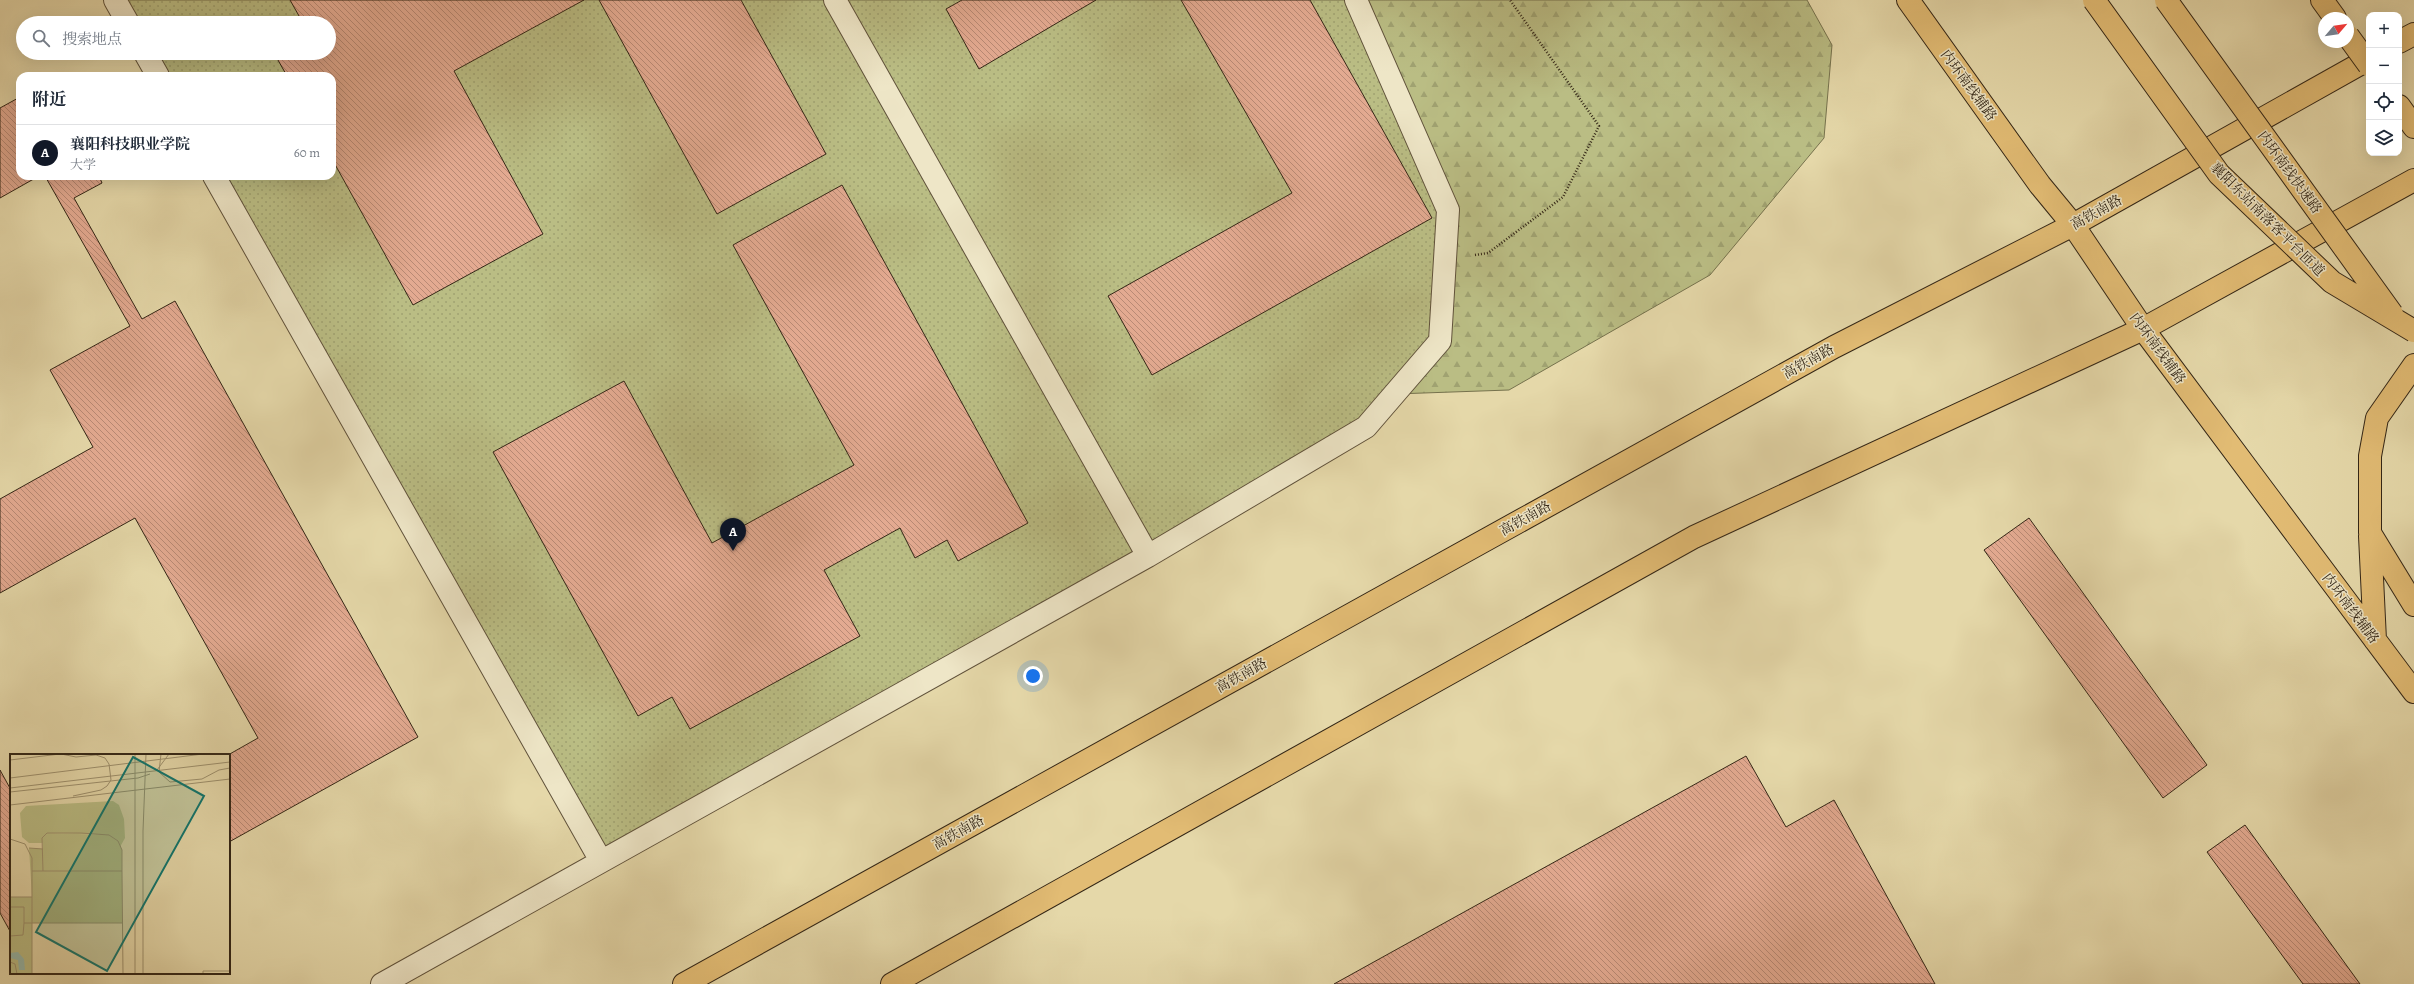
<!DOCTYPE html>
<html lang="zh">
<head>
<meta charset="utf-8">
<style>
  :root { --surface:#fff; --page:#f6f6f7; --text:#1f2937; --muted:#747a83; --line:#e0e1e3; --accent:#111827 }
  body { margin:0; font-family:Alegreya,"Noto Serif SC",serif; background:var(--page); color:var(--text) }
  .controls { position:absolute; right:12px; top:12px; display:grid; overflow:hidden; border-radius:8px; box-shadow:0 4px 16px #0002 }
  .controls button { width:36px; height:36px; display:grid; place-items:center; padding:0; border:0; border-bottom:1px solid var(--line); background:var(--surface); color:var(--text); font:20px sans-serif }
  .compass { position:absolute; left:2318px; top:12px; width:36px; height:36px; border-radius:50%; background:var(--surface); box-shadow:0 4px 16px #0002; rotate:61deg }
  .you { position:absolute; left:1033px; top:676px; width:14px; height:14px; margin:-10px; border:3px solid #fff; border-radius:50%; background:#1a73e8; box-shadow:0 0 0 6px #1a73e833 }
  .badge { display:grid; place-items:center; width:26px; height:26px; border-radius:50%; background:var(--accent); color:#fff; font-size:13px; font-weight:700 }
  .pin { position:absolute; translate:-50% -33px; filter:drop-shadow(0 1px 2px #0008) }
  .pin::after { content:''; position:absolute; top:21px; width:14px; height:12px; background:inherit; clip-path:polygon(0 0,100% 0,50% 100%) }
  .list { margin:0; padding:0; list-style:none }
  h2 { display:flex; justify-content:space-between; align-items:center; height:52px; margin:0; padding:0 16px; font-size:17px }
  h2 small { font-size:13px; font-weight:400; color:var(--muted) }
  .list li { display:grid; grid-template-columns:26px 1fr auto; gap:12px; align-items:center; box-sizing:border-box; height:56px; padding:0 16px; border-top:1px solid var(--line) }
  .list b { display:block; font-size:15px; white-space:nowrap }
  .list p { margin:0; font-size:13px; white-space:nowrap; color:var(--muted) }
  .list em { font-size:13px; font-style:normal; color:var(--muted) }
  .icon { flex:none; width:22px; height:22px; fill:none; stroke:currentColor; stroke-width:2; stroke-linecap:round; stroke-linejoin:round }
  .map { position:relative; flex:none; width:2414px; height:984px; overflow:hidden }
  .search { position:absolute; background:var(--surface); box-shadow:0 4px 16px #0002; left:16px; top:16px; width:320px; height:44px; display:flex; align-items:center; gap:10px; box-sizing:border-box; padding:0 14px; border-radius:22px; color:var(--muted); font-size:15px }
  .panel { position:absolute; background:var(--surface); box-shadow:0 4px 16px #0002; left:16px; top:72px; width:320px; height:108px; border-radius:12px }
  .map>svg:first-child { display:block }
</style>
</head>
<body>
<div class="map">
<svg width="2414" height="984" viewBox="0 0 2414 984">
  <defs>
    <pattern id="grass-dots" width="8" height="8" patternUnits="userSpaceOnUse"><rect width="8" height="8" fill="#babd84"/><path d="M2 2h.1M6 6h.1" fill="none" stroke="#a0a271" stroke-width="1.8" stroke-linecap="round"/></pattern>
    <pattern id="forest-firs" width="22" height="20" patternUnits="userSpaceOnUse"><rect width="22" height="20" fill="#babd84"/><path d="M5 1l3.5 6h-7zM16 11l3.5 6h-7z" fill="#a0a271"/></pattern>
    <pattern id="building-back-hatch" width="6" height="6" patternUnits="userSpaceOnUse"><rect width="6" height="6" fill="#e3aa91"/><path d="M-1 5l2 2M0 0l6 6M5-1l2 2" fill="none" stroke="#b98a75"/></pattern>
  </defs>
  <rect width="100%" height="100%" fill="#e5d8a9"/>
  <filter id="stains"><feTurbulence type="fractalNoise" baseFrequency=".005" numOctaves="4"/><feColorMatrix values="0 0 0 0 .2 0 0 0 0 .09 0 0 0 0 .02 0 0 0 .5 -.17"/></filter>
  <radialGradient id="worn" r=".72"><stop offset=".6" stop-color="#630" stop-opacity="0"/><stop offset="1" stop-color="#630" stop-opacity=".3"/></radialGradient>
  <!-- grass -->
  <path fill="url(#grass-dots)" stroke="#76724d" d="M115 0H1356L1448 210 1440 341 1366 427 601 861 214 176H332V76H158L145 53H329V23H128Z"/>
  <!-- forest -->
  <path fill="url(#forest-firs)" stroke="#76724d" d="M1356 0H1807L1832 45 1824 138 1710 275 1509 390 1395 394 1440 341 1448 210Z"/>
  <!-- building -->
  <path fill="url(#building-back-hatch)" stroke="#332616" d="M290 0H584L454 71 543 234 413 305 332 159V76H287L274 53H329V23H303Z
    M599 0H741L826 154 717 214Z
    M962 0H1096L979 69 946 9Z
    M1181 0H1310L1432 218 1152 375 1108 296 1292 193Z
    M20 97V176H39L0 198V108Z
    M45 176H99L102 183 74 198 142 319 175 301 418 737 229 842 228 755 258 738 135 518 0 593V499L93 447 50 370 130 326Z
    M842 185 1028 523 958 561 947 540 915 558 900 528 824 570 860 636 690 729 672 697 638 716 493 452 624 381 712 543 854 465 733 245Z
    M2029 518 2207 765 2163 798 1984 550Z
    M1746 756 1786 827 1834 800 1935 984H1334Z
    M0 770 11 790V933L0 913Z
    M2245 825 2360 984H2303L2207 852Z"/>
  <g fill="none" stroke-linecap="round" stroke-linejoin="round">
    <!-- minor casing -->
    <g stroke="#60523b" stroke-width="24">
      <path id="minor" d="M115 0 128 23
        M145 53 158 76
        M214 176 601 861
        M1148 556 1366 427 1440 341 1448 210 1356 0
        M382 984 1148 556 835 0"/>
    </g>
    <!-- major casing -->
    <g stroke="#332616" stroke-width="24">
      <path id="major" d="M1908 0 2040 185 2073 225 2143 329 2414 692
        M2399 42 2414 34
        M2414 365 2377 418 2370 456V533L2414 605
        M2370 536 2375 640
        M684 984 1834 347 2073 225 2369 59
        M892 984 1694 537 2143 329 2414 180"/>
    </g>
    <!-- highway casing -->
    <g stroke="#332616" stroke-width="24">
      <path id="highway" d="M2322 0 2335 18
        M2399 106 2414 127"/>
    </g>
    <!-- path -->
    <path stroke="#332616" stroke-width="2.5" stroke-dasharray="1 2" stroke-linecap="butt" d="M1475 255 1488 253 1563 197 1599 126 1510 0"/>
    <!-- minor -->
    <use href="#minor" stroke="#eee6c7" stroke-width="22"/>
    <!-- major -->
    <use href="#major" stroke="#e2bc74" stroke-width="22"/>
    <!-- highway -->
    <use href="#highway" stroke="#e2bc74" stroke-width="22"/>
    <!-- highway-bridge casing -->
    <g stroke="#332616" stroke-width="24" stroke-linecap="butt">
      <path id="highway-bridge" d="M2094 0 2219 174 2332 282 2414 331
        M2166 0 2392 314
        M2348 36 2369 65"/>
    </g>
    <!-- highway-bridge -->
    <use href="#highway-bridge" stroke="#e2bc74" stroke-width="22"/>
  </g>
  <g text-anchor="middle" stroke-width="3" stroke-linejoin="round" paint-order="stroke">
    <!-- street labels -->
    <g font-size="14" fill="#332616" stroke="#eee6c7">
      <text transform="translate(1969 85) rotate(54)" y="5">内环南线辅路</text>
      <text transform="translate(2290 172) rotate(54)" y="5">内环南线快速路</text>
      <text transform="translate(2096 212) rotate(-29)" y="5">高铁南路</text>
      <text transform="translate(2268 219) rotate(45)" y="5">襄阳东站南落客平台匝道</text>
      <text transform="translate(2158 348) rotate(54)" y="5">内环南线辅路</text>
      <text transform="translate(1808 361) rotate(-29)" y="5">高铁南路</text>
      <text transform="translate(1525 518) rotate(-29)" y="5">高铁南路</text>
      <text transform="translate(2351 608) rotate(53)" y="5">内环南线辅路</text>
      <text transform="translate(1241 675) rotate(-29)" y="5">高铁南路</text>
      <text transform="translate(958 832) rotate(-29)" y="5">高铁南路</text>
    </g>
  </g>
  <!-- overview -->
  <g transform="translate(10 754)">
    <rect width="220" height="220" fill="#e5d8a9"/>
    <path d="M37 79 99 81 108 87 112 96V169H22V220H0V143H22L19 94 33 95 32 84Z" fill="#babd84"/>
    <path d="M103 47 109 51 114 65 115 84 110 93 108 87 99 81 37 79 32 84 33 89H19L12 83 10 59 16 52Z" fill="#babd84"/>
    <path d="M8 198 14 205 15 216H9L8 206 0 204V199Z" fill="#96b9ab"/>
    <path fill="none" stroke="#9e916e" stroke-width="1" d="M51 0 66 3 86 1 95 4 99 10 101 26 97 32 91 36 63 42M151 0 149 18 160 28 192 25 209 16 220 14M0 6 50 0M147 16 159 0M0 24 193 0M0 34 220 8M0 38 128 24 140 20M0 51 220 25M0 85 15 90 22 104V220M19 94 33 95M22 117H112L113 220M33 117 32 84 37 79H71L99 81 108 87 112 96V117M0 143H22M0 153H14V169M0 182 13 181 14 169H112M0 208 5 210 7 220M125 220V0M133 220V77L136 0M193 220V217H220"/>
    <path fill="#0f766e" fill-opacity="0.15" stroke="#0f766e" stroke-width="2" d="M123 3 194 42 97 217 26 178Z"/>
    <rect width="220" height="220" fill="none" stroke="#332616" stroke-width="2"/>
  </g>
  <rect width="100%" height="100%" filter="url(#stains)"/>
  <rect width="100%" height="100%" fill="url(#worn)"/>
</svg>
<div class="controls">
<button>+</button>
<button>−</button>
<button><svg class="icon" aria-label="locate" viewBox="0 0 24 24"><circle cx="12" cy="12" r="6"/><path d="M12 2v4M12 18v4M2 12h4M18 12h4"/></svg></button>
<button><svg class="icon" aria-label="layers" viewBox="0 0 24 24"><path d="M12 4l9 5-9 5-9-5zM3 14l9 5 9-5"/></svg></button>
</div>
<svg class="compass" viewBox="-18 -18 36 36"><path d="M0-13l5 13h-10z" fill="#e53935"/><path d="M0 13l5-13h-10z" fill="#747a83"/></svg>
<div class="you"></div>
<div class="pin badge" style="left:733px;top:551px">A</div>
<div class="search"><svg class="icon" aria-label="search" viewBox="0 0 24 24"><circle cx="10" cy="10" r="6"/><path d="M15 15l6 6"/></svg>搜索地点</div>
<section class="panel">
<h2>附近<small></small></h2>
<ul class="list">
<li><span class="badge">A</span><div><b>襄阳科技职业学院</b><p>大学</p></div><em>60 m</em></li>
</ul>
</section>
</div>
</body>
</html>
